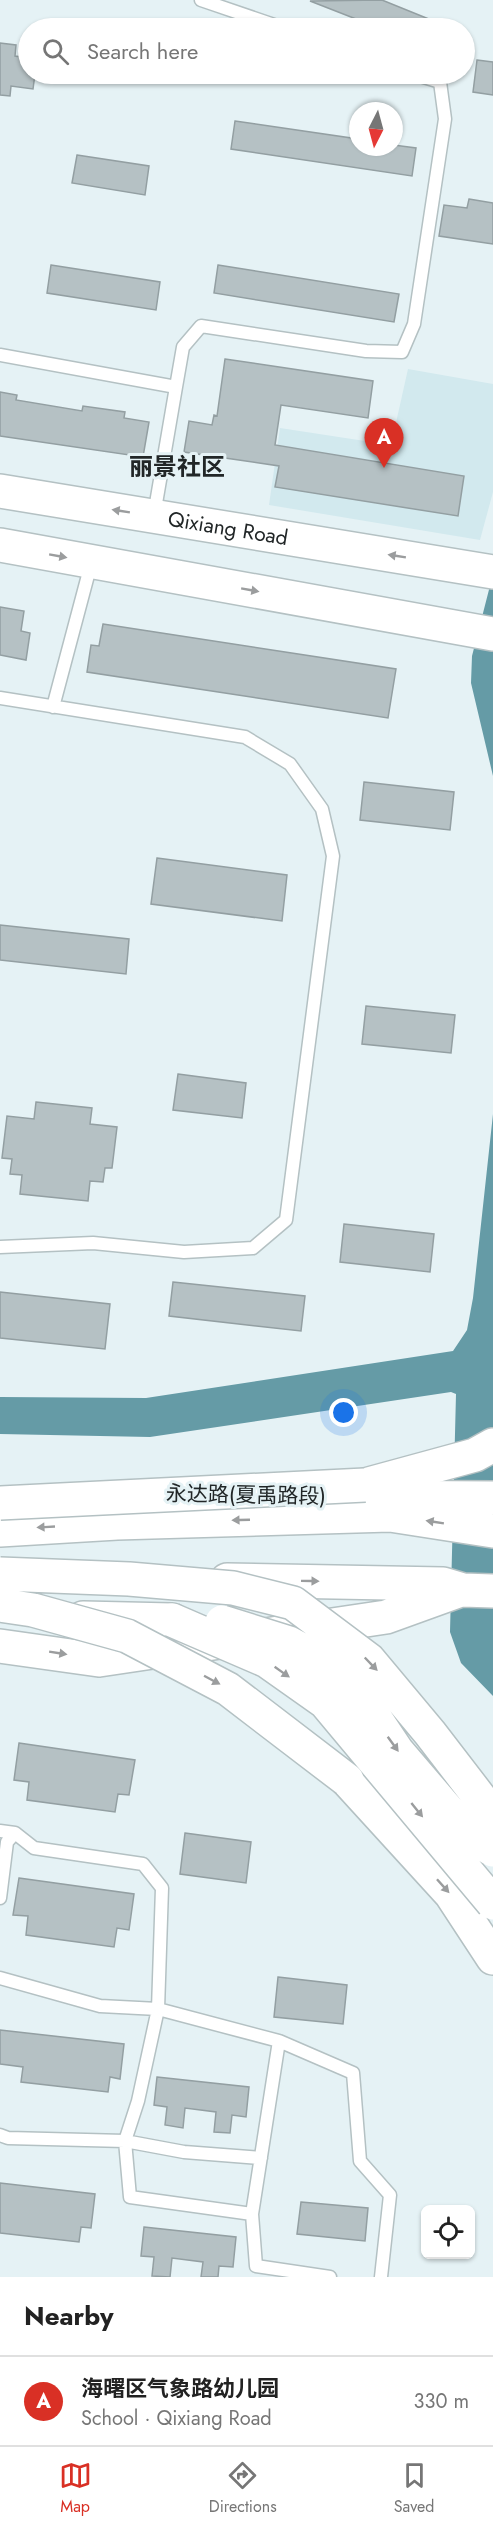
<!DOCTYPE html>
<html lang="en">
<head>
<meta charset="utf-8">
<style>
  :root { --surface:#fff; --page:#f6f6f6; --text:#222; --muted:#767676; --line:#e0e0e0; --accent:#d93025 }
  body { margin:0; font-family:Jost,"Noto Sans SC",sans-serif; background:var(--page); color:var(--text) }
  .controls { position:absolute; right:18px; bottom:18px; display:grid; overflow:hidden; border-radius:9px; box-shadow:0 2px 4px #0004 }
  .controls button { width:54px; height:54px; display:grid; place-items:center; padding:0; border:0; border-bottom:2px solid var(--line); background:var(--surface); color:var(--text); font:30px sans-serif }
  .compass { position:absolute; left:349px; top:102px; width:54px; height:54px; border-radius:50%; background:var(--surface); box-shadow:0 2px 4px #0004; rotate:186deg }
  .you { position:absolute; left:344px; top:1413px; width:21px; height:21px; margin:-15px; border:4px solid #fff; border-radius:50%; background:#1a73e8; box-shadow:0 0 0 9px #1a73e833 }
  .badge { display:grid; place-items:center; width:39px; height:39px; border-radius:50%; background:var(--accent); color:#fff; font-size:20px; font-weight:700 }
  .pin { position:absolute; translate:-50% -50px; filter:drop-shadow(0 2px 3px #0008) }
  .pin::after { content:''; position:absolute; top:32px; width:21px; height:18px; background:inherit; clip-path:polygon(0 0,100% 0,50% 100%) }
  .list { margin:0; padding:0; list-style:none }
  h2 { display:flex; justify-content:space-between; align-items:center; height:78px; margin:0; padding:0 24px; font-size:26px }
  h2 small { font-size:20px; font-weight:400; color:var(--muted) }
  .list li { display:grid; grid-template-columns:39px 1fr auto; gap:18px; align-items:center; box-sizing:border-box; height:90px; padding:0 24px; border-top:2px solid var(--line) }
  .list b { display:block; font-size:22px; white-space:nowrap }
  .list p { margin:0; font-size:20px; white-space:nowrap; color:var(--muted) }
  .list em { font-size:20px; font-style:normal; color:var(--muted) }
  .icon { flex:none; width:33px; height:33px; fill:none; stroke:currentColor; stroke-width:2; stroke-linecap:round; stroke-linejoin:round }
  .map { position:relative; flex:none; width:493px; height:2277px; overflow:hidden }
  .search { position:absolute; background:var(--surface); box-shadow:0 2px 4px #0004; left:18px; right:18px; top:18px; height:66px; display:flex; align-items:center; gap:15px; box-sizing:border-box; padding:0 21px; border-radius:33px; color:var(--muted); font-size:22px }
  .sheet { height:168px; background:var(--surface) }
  nav { display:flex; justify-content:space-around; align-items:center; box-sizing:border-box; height:84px; border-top:2px solid var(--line); background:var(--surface); font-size:16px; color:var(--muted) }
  nav a { display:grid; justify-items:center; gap:3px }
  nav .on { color:var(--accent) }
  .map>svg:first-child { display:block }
</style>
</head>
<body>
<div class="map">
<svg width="493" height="2277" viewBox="0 0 493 2277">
  <rect width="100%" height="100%" fill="#e5f2f5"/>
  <!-- built -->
  <path fill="#d2e9ee" d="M408 369 493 384V492L480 540 269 505 280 428 391 445Z"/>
  <!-- water -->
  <path fill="#659ba6" d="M493 574V776L471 683 472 656Z
    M493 1114V1696L461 1663 450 1632 456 1394 451 1392 150 1437 0 1434V1397L146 1398 453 1351 467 1330 473 1298Z"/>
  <!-- building -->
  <path fill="#b5c1c4" stroke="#939fa2" stroke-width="1.5" d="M382 0 451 28H379L310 1Z
    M0 43 16 45 15 56 28 58V74H35L33 89 11 86 10 96 0 95Z
    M477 60 493 62V95L473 92Z
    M235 121 358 139V147H394V145L416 148 412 176 231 149Z
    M77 155 149 166 145 195 72 183Z
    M469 199 493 203V244L439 236 444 205 467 208Z
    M51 265 160 282 156 310 47 293Z
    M218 265 399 294 394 322 214 293Z
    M225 359 373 381 368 418 281 405 275 445 464 476 458 516 275 487 279 466 184 452 189 421 212 425 214 415 217 416Z
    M0 392 17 395 16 400 82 411 83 406 125 412 124 418 149 422 143 457 0 436Z
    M0 607 24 611 21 631 30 633 26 660 0 655Z
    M103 624 396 669 388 718 87 672 91 645 99 646Z
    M364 782 454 792 450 830 360 820Z
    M157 858 287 875 282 921 151 904Z
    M0 925 129 939 126 974 0 960Z
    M366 1006 455 1015 451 1053 362 1044Z
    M178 1074 246 1083 242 1118 173 1110Z
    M36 1102 92 1108 90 1124 117 1127 112 1168H105L103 1182 90 1181 88 1201 20 1194 22 1175 10 1174 12 1159 2 1158 7 1116 34 1119Z
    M344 1224 434 1234 430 1272 340 1262Z
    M173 1282 305 1296 301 1331 169 1316Z
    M0 1292 110 1304 105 1349 0 1338Z
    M19 1743 135 1760 129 1795 118 1794 115 1812 27 1800 29 1782 14 1780Z
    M185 1833 251 1842 246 1883 180 1874Z
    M19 1878 134 1894 129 1930 117 1928 114 1947 26 1935 28 1916 13 1915Z
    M278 1977 347 1985 343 2024 274 2017Z
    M0 2030 124 2044 120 2079 110 2077 108 2092 21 2082 23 2067 0 2064Z
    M157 2077 249 2087 246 2117 232 2115 230 2133 214 2132 216 2112 185 2108 183 2128 165 2125 167 2107 154 2105Z
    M0 2183 95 2194 91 2228 81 2227 79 2242 0 2233Z
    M301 2202 368 2208 365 2241 297 2234Z
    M144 2227 236 2237 233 2267 219 2266 218 2277H201L203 2262 172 2258 170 2277 152 2276 154 2257 141 2256Z"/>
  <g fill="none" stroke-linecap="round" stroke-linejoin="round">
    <!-- lane casing -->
    <g stroke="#b4c1c3" stroke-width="15">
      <path id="lane" d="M201 0 283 28
        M0 355 176 387 154 515
        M176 387 183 347 201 326 366 351 402 352 414 324 445 119 440 82 414 74
        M0 698 245 737 290 764 322 809 333 856 286 1220 253 1248 184 1252 93 1243 0 1247
        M53 707 91 564
        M0 1831 15 1833 34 1848 143 1864 162 1888 158 2009 279 2041 252 2214 130 2197 125 2141 8 2138 0 2135
        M0 1898 7 1842 15 1833
        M0 1978 100 2006 158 2009 138 2101 125 2141 184 2152 261 2158
        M279 2041 353 2073 360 2161 390 2195 381 2277
        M252 2214 256 2266 330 2277"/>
    </g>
    <!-- secondary casing -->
    <g stroke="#b4c1c3" stroke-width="36">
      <g id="secondary">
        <path id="s1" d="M0 491 493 572"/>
        <path d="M0 545 493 634"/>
      </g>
    </g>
    <!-- primary casing -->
    <g stroke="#b4c1c3" stroke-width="36">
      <path id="primary" d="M338 1497 493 1498
        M227 1580 443 1584 463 1590 493 1591
        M0 1646 99 1660 386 1617 458 1591"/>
    </g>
    <!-- highway casing -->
    <g stroke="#b4c1c3" stroke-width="36">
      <path id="highway" d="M365 1485 475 1455 493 1445
        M0 1530 117 1523 390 1515 493 1531
        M83 1618 172 1620
        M347 1780 451 1894 493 1958"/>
    </g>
    <!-- lane -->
    <use href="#lane" stroke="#fff" stroke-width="12"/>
    <!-- secondary -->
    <use href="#secondary" stroke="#fff" stroke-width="33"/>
    <!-- primary -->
    <use href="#primary" stroke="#fff" stroke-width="33"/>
    <!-- highway -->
    <use href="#highway" stroke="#fff" stroke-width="33"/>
    <!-- highway-bridge casing -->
    <g stroke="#b4c1c3" stroke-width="36" stroke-linecap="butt">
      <path id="highway-bridge" d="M0 1503 365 1485
        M0 1574 129 1579 233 1588 293 1603 369 1660 430 1733 493 1815
        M0 1605 33 1610 127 1636 228 1689 347 1780
        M172 1620 267 1661 325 1702 493 1903
        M222 1622 289 1643 326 1663 367 1706 397 1751 468 1834 493 1850"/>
    </g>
    <!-- highway-bridge -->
    <use href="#highway-bridge" stroke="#fff" stroke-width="33"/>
  </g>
  <!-- one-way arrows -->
  <defs><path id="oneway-solid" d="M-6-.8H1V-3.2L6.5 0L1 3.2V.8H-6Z" transform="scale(1.5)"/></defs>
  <g fill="#9b9d9e">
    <use href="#oneway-solid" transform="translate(121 511) rotate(-171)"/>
    <use href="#oneway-solid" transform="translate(58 556) rotate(10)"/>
    <use href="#oneway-solid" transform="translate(397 556) rotate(-171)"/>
    <use href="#oneway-solid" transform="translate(250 590) rotate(10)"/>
    <use href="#oneway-solid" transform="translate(241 1520) rotate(178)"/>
    <use href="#oneway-solid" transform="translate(435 1522) rotate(-171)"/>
    <use href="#oneway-solid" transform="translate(46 1527) rotate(177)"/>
    <use href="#oneway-solid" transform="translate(310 1581) rotate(1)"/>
    <use href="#oneway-solid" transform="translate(58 1653) rotate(9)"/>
    <use href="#oneway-solid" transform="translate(371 1664) rotate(46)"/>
    <use href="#oneway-solid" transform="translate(282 1672) rotate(35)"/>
    <use href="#oneway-solid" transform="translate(212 1680) rotate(28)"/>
    <use href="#oneway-solid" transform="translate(393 1744) rotate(54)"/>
    <use href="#oneway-solid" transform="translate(417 1810) rotate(51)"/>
    <use href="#oneway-solid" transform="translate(443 1886) rotate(48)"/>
  </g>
  <g text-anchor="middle" stroke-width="6" stroke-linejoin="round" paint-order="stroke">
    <!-- street labels -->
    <g font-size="21" fill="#212627" stroke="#e5f2f5">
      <text dy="7" stroke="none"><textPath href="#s1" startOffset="231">Qixiang Road</textPath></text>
      <text transform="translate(246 1495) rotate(1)" y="7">永达路(夏禹路段)</text>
    </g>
    <!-- quarter labels -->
    <g font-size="24" font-weight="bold" fill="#212627" stroke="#e5f2f5">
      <text x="177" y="475">丽景社区</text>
    </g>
  </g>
</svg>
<div class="controls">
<button><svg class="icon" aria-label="locate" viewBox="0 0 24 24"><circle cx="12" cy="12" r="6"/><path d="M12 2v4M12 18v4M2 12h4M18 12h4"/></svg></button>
</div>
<svg class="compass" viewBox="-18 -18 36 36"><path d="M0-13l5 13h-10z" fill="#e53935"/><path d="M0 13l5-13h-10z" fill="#767676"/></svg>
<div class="you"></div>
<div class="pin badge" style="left:384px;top:468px">A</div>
<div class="search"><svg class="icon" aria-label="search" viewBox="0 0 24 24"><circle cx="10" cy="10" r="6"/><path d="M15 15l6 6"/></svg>Search here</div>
</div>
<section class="sheet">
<h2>Nearby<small></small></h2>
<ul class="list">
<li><span class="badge">A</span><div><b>海曙区气象路幼儿园</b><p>School · Qixiang Road</p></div><em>330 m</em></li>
</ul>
</section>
<nav>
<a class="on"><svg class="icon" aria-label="map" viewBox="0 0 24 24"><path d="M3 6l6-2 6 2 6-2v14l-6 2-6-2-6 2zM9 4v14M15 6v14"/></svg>Map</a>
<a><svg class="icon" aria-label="directions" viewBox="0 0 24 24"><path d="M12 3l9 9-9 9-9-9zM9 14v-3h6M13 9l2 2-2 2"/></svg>Directions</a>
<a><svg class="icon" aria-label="saved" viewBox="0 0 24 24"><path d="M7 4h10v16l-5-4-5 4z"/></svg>Saved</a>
</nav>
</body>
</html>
